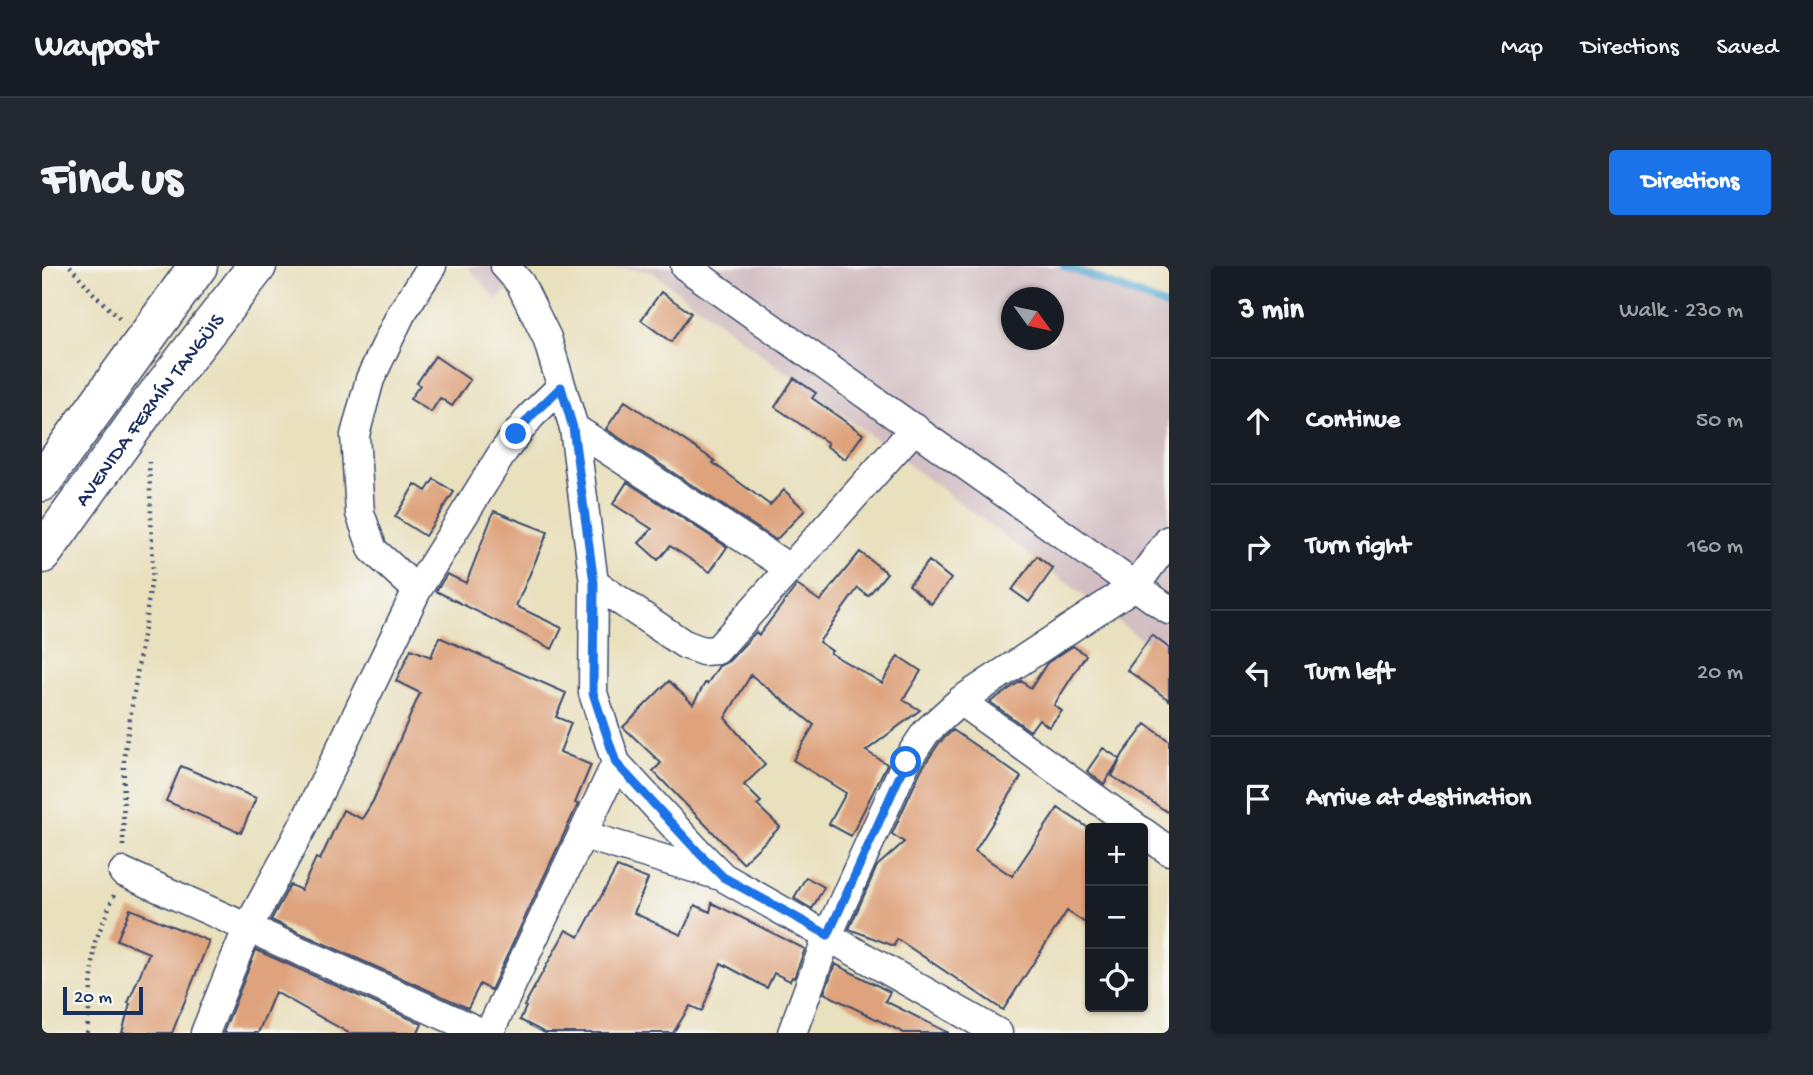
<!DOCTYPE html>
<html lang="en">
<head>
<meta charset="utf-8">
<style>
  :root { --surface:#171b24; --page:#242831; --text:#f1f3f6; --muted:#9ea1a6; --line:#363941; --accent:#1a73e8 }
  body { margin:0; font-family:"Gochi Hand",sans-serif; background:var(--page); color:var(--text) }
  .controls { position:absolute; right:21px; bottom:21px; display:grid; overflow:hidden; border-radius:7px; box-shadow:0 2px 5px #0004 }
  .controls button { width:63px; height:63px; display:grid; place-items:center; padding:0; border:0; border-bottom:2px solid var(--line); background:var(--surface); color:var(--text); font:35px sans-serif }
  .compass { position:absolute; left:959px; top:21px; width:63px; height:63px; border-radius:50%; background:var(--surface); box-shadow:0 2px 5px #0004; rotate:123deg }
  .scale { position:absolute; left:21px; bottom:18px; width:80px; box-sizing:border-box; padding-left:7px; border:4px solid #1b2f5e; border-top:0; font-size:19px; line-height:24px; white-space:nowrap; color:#1b2f5e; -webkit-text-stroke:5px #f6f6f2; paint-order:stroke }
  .stop { position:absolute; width:21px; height:21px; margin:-16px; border:5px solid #1a73e8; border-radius:50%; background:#fff }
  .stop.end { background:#1a73e8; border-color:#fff; box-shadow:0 2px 7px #0008 }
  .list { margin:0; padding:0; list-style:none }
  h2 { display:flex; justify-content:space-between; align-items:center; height:91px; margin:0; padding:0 28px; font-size:30px }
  h2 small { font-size:23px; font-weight:400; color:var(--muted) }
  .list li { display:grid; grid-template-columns:46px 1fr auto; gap:21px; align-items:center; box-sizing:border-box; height:126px; padding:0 28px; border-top:2px solid var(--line) }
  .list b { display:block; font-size:26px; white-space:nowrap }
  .list em { font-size:23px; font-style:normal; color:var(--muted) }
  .icon { flex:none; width:38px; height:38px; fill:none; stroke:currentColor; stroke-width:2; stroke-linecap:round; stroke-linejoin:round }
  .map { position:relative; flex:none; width:1127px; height:767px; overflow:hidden; border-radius:7px }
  header { display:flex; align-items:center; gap:42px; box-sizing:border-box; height:98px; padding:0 35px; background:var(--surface); border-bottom:2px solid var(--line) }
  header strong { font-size:33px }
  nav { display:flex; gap:38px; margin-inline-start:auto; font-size:24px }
  .intro { display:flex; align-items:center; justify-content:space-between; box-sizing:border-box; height:168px; padding:0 42px }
  h1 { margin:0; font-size:49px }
  .button { padding:18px 32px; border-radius:7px; background:var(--accent); color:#fff; font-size:24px; font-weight:700 }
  main { display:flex; gap:42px; padding:0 42px }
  aside { flex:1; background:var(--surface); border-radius:7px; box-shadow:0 2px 5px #0004 }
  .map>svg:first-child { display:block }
</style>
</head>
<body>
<header>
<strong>Waypost</strong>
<nav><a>Map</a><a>Directions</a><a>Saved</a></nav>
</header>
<div class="intro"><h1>Find us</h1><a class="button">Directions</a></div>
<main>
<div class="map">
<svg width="1127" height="767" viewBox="0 0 1127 767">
  <rect width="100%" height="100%" fill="#f6f6f2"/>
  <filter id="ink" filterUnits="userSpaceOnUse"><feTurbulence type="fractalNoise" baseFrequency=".0143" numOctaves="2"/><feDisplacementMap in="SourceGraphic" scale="14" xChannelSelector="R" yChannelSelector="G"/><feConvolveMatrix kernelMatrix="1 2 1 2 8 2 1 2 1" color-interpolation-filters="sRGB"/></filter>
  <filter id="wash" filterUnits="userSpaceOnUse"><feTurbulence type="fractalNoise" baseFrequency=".00686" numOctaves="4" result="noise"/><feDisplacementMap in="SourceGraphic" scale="28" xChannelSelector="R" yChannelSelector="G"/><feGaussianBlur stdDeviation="1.57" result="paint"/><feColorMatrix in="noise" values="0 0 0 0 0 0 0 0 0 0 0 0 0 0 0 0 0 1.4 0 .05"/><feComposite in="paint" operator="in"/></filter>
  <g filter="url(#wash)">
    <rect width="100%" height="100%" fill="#e9e0be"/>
    <!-- industrial -->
    <path fill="#d2bec2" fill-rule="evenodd" d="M425 0H497L454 33Z
      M555 0H1039L1127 41V394L609 5ZM970 32H1012V74H970Z"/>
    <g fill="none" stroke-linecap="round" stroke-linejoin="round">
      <!-- stream -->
      <path stroke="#57a9d2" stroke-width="8" d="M1022 0 1127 41"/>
    </g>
    <g id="blocks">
      <!-- building -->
      <path fill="#dea27b" d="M619 26 649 47 629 76 599 54Z
        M393 90 428 114 410 140 398 132 389 146 368 133 378 119 375 117Z
        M752 112 774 127 770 132 821 168 803 193 784 180 786 177 733 141Z
        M583 135 673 195 671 197 728 239 742 224 763 244 734 274 564 163Z
        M392 213 412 226 383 270 353 251 373 218 384 225Z
        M585 216 685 281 668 306 628 280 616 294 597 277 610 263 571 238Z
        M452 245 506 266 474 340 520 362 510 383 394 325 405 308 424 317Z
        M818 286 845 307 826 330 816 322 777 376 790 385 788 387 840 417 856 390 879 405 861 434 878 444 824 485 845 498 809 570 787 558 804 527 751 494 772 459 709 409 683 452 723 499 702 519 719 536 715 539 738 561 701 597 611 505 619 497 581 461 627 415 651 438 663 417 665 418 677 400 687 395 714 366 717 369 755 319 778 335Z
        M995 290 1011 303 987 336 970 324Z
        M887 295 909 313 889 338 867 319Z
        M1110 369 1127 382V434L1085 404Z
        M397 371 524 427 514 451 529 457 518 486 549 499 533 537 536 538 449 724 438 718 426 742 229 654 248 619 259 624 274 592 278 594 301 544 320 553 331 535 378 427 354 415 369 383 389 391Z
        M1031 380 1044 389 1012 439 1020 445 1007 461 997 453 988 465 948 436 979 415 989 422 1005 397Z
        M1104 458 1127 475V547L1070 510 1081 488Z
        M911 464 979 511 933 585 970 610 1016 542 1048 563V660L1025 645 961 744 855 673 852 680 807 663 835 600 862 576 850 568 879 504 897 477Z
        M1061 482 1078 493 1062 518 1045 505Z
        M139 500 214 532 199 567 124 535Z
        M575 601 606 613 592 647 639 669 653 639 668 646 670 637 763 683 752 712 750 711 748 715 732 707 725 722 679 697 660 745 648 740 631 767H503L478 754 484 741 482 740 524 664 537 671Z
        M764 611 782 621 770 643 752 632Z
        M88 643 167 675 130 767H80L88 738 86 737 107 687 75 674Z
        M214 684 380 758 376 767H307L233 726 216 767H181Z
        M793 698 848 726 843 735 907 767H862L782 727Z"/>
    </g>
  </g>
  <g filter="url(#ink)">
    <use href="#blocks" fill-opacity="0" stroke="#3a4a6c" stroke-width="2"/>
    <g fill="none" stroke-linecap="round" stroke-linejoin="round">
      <!-- street casing -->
      <g stroke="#3a4a6c" stroke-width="31">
        <path id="street" d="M463 0 478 17 505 72 532 162 552 317 551 427 574 497 657 587 681 611 956 767
          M643 0 1127 344
          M532 162 747 302
          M552 317 642 378 661 385 675 384 873 162
          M375 324 331 284 318 247 313 169 328 113 359 48 390 0
          M918 435 1095 562
          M1101 566 1127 585
          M541 569 675 609
          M81 606 441 767
          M163 767 205 663 261 560 375 324 461 186 489 150 519 121
          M447 767 574 497
          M750 767 786 669 864 496 884 466 918 435 1094 319 1127 274"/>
      </g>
      <!-- primary casing -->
      <g stroke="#3a4a6c" stroke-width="41">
        <g id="primary">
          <path d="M0 216 156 0"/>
          <path id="s1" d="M0 288 104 143 215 0"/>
        </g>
      </g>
      <!-- path -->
      <path stroke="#3a4a6c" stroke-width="4.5" stroke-dasharray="2 5" stroke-linecap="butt" d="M28 0 52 28 78 53
        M81 580 82 491 111 305 107 196
        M45 767 53 676 72 629"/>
      <!-- street -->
      <use href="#street" stroke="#fff" stroke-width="28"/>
      <!-- primary -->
      <use href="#primary" stroke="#fff" stroke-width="38"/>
    </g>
  </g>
  <g fill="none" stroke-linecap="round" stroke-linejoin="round" filter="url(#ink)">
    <!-- route -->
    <path stroke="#1a73e8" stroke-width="9" d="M474 168 489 150 519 121 531 162 552 317 551 427 574 497 657 587 681 611 786 669 864 496"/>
  </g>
  <g text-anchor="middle" stroke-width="7" stroke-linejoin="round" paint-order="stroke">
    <!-- street labels -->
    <g font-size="21" fill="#1b2f5e" stroke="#f6f6f2">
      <text dy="7" stroke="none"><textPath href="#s1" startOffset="180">AVENIDA FERMÍN TANGÜIS</textPath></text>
    </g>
  </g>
</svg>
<div class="controls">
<button>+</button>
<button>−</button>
<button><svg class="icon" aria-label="locate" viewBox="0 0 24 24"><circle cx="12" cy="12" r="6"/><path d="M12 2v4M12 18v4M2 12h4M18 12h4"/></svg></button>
</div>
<svg class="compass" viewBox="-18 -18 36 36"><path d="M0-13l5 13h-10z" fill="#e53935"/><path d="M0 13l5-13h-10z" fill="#9ea1a6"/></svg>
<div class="scale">20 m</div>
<div class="stop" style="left:864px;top:496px"></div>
<div class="stop end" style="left:474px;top:168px"></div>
</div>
<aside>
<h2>3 min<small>Walk · 230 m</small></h2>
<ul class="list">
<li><svg class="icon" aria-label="ahead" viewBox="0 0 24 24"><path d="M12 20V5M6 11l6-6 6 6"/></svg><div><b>Continue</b></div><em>50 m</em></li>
<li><svg class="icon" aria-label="right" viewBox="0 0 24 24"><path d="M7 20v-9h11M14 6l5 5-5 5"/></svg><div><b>Turn right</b></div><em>160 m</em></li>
<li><svg class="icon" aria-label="left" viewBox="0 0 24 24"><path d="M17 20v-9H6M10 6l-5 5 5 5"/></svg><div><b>Turn left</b></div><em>20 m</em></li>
<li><svg class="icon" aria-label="arrive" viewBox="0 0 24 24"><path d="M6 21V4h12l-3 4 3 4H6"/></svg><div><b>Arrive at destination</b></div></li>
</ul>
</aside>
</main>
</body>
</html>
